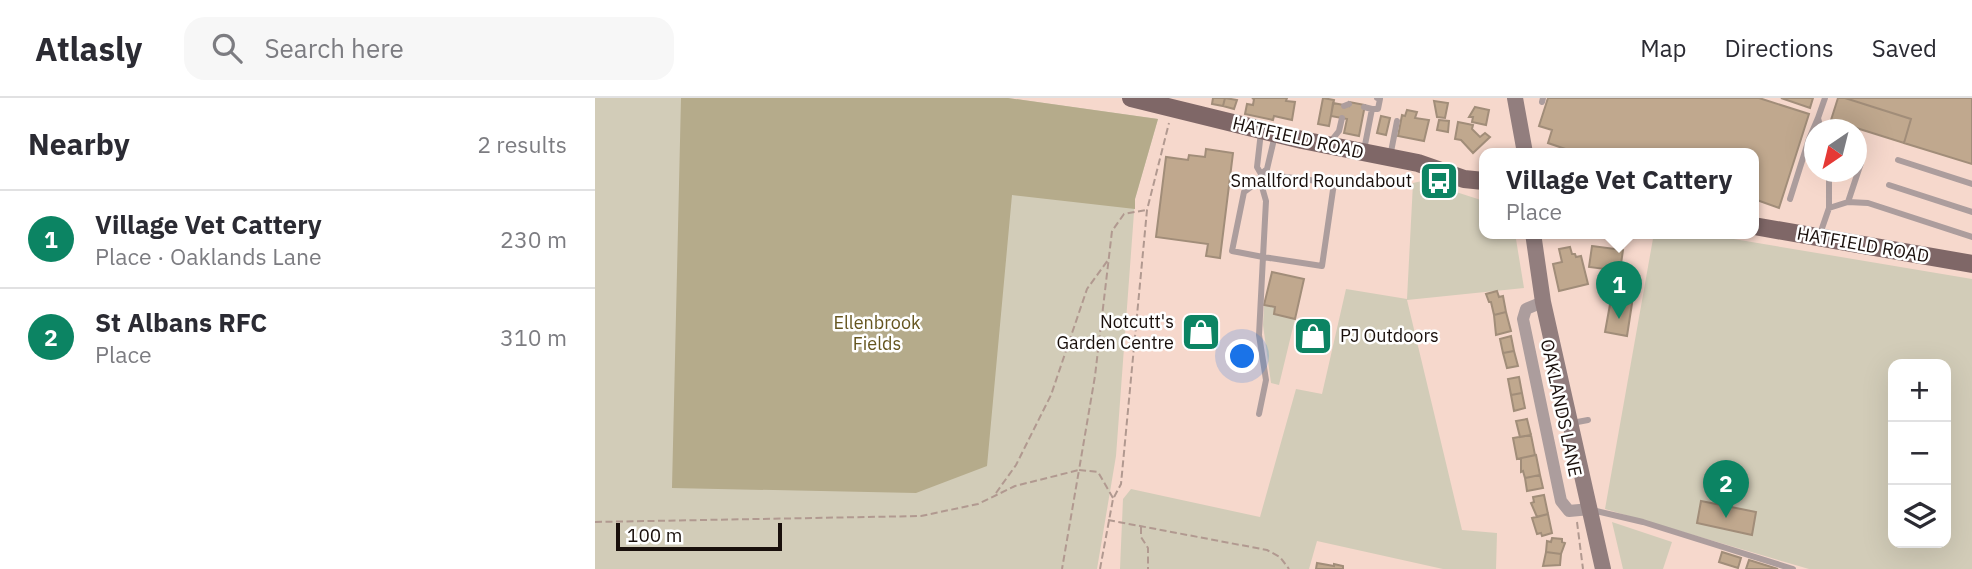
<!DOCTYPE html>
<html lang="en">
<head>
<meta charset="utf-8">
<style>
  :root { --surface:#fff; --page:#f7f7f7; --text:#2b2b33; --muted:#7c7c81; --line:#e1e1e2; --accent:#0c8463 }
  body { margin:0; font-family:"IBM Plex Sans",sans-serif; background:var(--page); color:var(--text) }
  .controls { position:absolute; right:21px; bottom:21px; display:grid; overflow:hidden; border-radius:14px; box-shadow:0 7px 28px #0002 }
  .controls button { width:63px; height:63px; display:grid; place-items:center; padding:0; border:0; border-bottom:2px solid var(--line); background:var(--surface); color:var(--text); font:35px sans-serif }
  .compass { position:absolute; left:1209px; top:21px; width:63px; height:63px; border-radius:50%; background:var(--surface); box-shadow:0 7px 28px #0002; rotate:215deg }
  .scale { position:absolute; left:21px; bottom:18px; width:166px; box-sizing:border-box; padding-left:7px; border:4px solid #190f0b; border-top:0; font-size:19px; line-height:24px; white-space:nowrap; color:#190f0b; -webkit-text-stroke:5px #fff; paint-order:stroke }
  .you { position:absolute; left:648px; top:259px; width:24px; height:24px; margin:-18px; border:5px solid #fff; border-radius:50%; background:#1a73e8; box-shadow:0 0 0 10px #1a73e833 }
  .badge { display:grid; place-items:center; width:46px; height:46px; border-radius:50%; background:var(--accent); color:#fff; font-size:23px; font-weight:700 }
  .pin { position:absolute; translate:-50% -58px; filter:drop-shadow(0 2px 4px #0008) }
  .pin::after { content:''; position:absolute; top:37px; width:24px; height:21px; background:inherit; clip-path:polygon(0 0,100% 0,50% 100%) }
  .popup { position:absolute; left:884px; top:50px; width:280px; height:91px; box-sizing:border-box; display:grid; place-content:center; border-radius:14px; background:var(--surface); filter:drop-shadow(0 2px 5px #0005); font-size:23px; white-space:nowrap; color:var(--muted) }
  .popup b { font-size:26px; color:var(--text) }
  .popup::after { content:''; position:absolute; left:50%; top:100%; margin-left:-14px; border:14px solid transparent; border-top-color:var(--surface) }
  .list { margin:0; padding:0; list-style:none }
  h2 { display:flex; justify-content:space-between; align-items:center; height:91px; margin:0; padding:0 28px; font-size:30px }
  h2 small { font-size:23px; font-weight:400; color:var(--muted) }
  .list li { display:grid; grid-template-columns:46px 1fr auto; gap:21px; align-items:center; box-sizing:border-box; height:98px; padding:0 28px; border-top:2px solid var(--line) }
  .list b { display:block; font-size:26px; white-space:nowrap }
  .list p { margin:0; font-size:23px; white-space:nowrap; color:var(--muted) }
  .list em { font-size:23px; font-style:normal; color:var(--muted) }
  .icon { flex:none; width:38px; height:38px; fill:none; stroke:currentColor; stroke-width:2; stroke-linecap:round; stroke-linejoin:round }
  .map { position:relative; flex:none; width:1377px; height:471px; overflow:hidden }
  header { display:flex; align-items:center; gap:42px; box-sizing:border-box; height:98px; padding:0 35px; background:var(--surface); border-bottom:2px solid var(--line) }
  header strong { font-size:33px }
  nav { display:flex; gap:38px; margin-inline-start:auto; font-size:24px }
  .search { width:490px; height:63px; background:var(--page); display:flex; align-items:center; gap:18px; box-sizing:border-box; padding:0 24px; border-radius:21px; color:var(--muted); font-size:26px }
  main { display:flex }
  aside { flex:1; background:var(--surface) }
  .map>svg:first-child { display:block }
</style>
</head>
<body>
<header>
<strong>Atlasly</strong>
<div class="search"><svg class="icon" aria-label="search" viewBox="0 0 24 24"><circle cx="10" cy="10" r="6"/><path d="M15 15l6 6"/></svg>Search here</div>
<nav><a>Map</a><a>Directions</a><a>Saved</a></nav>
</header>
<main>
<aside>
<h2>Nearby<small>2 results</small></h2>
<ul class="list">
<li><span class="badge">1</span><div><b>Village Vet Cattery</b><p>Place · Oaklands Lane</p></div><em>230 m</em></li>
<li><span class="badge">2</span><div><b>St Albans RFC</b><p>Place</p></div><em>310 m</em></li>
</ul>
</aside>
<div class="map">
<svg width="1377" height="471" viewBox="0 0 1377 471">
  <rect width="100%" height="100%" fill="#f6d8cc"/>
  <!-- green -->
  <path fill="#d2ccb8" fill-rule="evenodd" d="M0 0H413L563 21 540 101 521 358 502 471H0Z
    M827 83 889 103V135H920L929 190 812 202 867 432 902 435 901 471H848L722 443 714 471H525L528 401 536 391 665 419 701 291 727 296 751 191 812 201 818 85Z
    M1059 135H1103L1377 181V471H1214L1010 411ZM1298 266H1351V445H1298Z
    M669 207 680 209 679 216 700 221 684 287 676 285 668 227Z
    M1017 424 1077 444 1068 471H1028Z"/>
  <!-- forest -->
  <path fill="#b5ab8b" d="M86 0H413L563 21 540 101V111L417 97 392 368 321 395 77 390Z"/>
  <!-- building -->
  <path fill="#c0a88e" stroke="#a18d79" stroke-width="2" d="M618 0H630L628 8 617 6Z
    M630 0 642 2 639 11 628 8Z
    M657 0H692L691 3 700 4 697 22 679 18 678 22 650 16 652 6 658 7 659 1Z
    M728 0 739 2 734 28 723 26Z
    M953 0H1164L1214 16 1184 110 1159 101V55H982L953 45 957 32 944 28Z
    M1186 0H1218L1215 10Z
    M1243 0H1250L1316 21 1309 45 1236 22Z
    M1250 0H1377V66L1309 45 1316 21Z
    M839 3 853 5 850 20 842 19Z
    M754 4 770 7 764 38 749 35 752 21 736 18 738 5 754 8Z
    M880 9 894 12 891 27 877 24 878 19H874Z
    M812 12 822 14 820 20 834 22 829 43 803 38 807 17 810 18Z
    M786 18 795 20 791 37 782 35Z
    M844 22 854 23 853 34 842 32Z
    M863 24 878 27 877 31 885 39 890 35 895 39 878 55 866 42 860 41Z
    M611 51 638 55 625 160 611 158 613 146 561 139 571 59 593 62 594 57 610 59Z
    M997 148 1028 152 1025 173 994 169Z
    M975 149 977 156H980L981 159 986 158 993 186 964 193 958 166 967 164 964 151Z
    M677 174 709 181 700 221 679 216 680 209 669 207Z
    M902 193 904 199 908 198 911 214 899 217 896 204H894L891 196Z
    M1027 197 1038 199 1032 238 1010 234 1016 201 1026 203Z
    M911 214 916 233 901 237 899 217Z
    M916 238 919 253 908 255 905 241Z
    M919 253 923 268 912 270 908 255Z
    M924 279 927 295 916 297 913 281Z
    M927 295 930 310 919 313 916 297Z
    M932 321 936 337 925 339 921 323Z
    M936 337 940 357 922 361 918 340Z
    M941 357 945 377 930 380 928 373 926 374V360Z
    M945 377 948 390 932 393 930 380Z
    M949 397 953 416 942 419 936 405 939 404 938 399Z
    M1106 403 1161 414 1157 437 1102 425Z
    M953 416 957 435 947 438 946 435 942 436 937 420Z
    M957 440 967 441V444L970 445 966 456 951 454 952 443 956 444Z
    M951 454 966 456 965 467 948 468Z
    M1127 454 1146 460 1143 470 1124 464Z
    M1154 462 1183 471H1151Z
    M722 465 739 468V466L748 468V471H721Z"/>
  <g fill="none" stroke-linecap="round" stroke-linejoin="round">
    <!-- path -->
    <path stroke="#b19990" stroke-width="2" stroke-dasharray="7 3.5" stroke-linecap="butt" d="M401 395 421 367 456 297 492 191 513 162
      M518 400 503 374 484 372 500 278 517 133 529 116 551 112
      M513 422 672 452 685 459 694 471
      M0 424 326 418 383 406 420 388 484 372 467 471
      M982 424 988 471
      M546 429V439L553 450V471
      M505 471 518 401 526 386 552 112 574 25"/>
    <!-- lane -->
    <path stroke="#ac9d9d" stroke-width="6" d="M947 4 948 0
      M749 8 754 6
      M769 9 777 11 769 52
      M777 11H783L785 1 782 0
      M1226 32 1223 20 1230 0
      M736 43 744 33 747 20
      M795 59 802 23
      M1303 62 1377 86
      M666 76 739 85 727 168 668 159 671 103 665 82 666 76 662 69 666 34
      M666 76 672 71 680 37
      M1294 87 1377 114
      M1195 101 1214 41 1223 20
      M1253 104 1267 62
      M1234 110 1253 104 1273 105 1377 139
      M1225 136 1234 110V74
      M664 316 671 282 664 237 668 159 637 153 649 94 665 82
      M977 325 993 322
      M997 412 1048 424 1198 471"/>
    <!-- street -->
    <path stroke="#ac9d9d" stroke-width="12" d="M948 204 931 211 928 221 966 403 974 413 995 411"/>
    <!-- secondary -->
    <path stroke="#927e7e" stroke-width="16" d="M920 0 930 55
      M938 135 948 204 1008 471"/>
    <!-- primary -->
    <path stroke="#7f6767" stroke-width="18" d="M536 0 707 42 823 65 869 81 889 83
      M1159 128 1377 166"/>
  </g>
  <!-- icons -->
  <defs>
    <g id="bus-square" transform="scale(2.0125)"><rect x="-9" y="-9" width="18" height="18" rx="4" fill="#0c8463" stroke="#fff"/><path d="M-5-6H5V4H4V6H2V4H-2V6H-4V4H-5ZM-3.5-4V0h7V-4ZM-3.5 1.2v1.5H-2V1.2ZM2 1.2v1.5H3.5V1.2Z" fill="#fff"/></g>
    <g id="shop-square" transform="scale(2.0125)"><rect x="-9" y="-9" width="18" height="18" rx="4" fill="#0c8463" stroke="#fff"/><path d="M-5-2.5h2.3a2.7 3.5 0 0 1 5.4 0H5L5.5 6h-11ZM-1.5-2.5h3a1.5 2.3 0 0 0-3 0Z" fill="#fff"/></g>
  </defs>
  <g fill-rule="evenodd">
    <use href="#bus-square" x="844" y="83"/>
    <use href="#shop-square" x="606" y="234"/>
    <use href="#shop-square" x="718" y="238"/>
  </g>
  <g text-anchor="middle" stroke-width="5" stroke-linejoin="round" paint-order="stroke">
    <!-- street labels -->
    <g font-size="18" fill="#190f0b" stroke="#fff">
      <text transform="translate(703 40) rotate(13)" y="6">HATFIELD ROAD</text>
      <text transform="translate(1268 147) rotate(10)" y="6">HATFIELD ROAD</text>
      <text transform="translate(966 310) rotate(78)" y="6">OAKLANDS LANE</text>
    </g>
    <!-- poi labels -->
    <g font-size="18" fill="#190f0b" stroke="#fff" text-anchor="end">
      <text x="817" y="89">Smallford Roundabout</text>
      <text x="579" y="230">Notcutt's<tspan x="579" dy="21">Garden Centre</tspan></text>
      <text x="745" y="244" text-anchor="start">PJ Outdoors</text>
    </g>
    <!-- park labels -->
    <g font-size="18" fill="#65551f" stroke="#fff">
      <text x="282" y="231">Ellenbrook<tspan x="282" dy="21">Fields</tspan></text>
    </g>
  </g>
</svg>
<div class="controls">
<button>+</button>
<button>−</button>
<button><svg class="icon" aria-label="layers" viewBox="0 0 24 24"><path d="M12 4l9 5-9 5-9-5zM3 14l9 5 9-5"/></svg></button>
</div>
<svg class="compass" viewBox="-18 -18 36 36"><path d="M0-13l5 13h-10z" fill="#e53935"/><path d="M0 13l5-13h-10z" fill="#7c7c81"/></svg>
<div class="scale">100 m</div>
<div class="you"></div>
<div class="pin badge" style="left:1024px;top:221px">1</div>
<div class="popup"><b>Village Vet Cattery</b>Place</div>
<div class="pin badge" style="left:1131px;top:420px">2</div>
</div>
</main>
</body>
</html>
